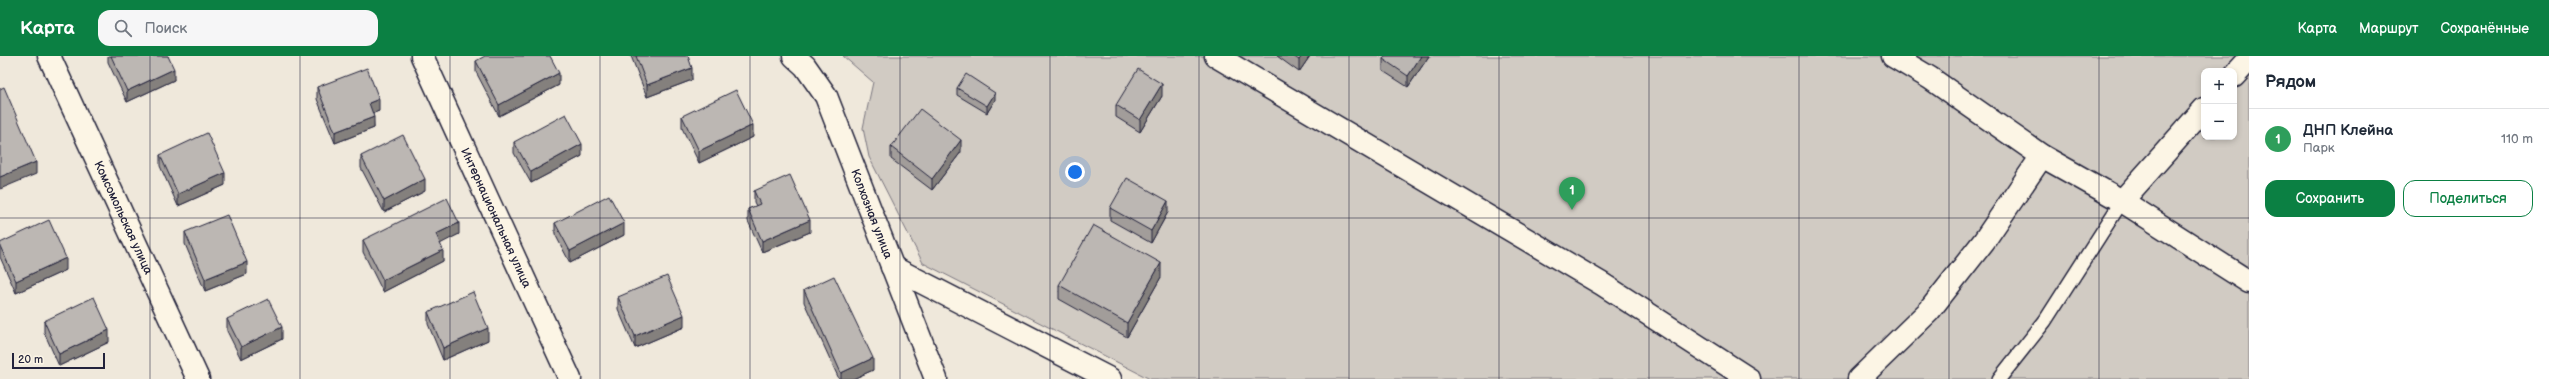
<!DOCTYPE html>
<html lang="ru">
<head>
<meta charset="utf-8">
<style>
  :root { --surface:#fff; --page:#f6f6f7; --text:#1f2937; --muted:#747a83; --line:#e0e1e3; --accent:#0b8043 }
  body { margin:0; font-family:"Balsamiq Sans",sans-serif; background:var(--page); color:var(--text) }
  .controls { position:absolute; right:12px; top:12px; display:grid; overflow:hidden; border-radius:8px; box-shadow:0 2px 6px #0003 }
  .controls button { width:36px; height:36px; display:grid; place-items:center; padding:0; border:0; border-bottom:1px solid var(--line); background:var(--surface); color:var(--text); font:20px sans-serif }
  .scale { position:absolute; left:12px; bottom:10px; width:93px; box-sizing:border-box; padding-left:4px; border:2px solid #22223b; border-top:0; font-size:11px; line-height:14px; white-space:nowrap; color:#22223b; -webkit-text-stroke:3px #fcf5e5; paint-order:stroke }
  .you { position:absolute; left:1075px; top:116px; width:14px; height:14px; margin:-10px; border:3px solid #fff; border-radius:50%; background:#1a73e8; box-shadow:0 0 0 6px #1a73e833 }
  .badge { display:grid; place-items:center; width:26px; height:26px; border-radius:50%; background:var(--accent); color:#fff; font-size:13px; font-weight:700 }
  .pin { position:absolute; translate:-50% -33px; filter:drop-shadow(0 1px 2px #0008) }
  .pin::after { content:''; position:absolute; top:21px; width:14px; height:12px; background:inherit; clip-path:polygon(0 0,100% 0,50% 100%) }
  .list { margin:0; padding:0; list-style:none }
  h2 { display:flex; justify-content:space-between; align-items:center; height:52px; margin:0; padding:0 16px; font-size:17px }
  h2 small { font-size:13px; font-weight:400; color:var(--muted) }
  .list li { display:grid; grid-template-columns:26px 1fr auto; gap:12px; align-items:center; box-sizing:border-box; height:60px; padding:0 16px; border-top:1px solid var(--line) }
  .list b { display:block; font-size:15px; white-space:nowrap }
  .list p { margin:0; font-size:13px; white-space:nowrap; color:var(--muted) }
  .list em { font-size:13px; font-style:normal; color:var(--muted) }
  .actions { display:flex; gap:8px; padding:12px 16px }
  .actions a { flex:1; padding:9px 0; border:1px solid var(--accent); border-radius:12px; text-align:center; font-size:14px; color:var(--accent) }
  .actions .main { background:var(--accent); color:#fff }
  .icon { flex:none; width:22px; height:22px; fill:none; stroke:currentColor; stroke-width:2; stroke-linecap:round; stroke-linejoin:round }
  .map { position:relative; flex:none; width:2249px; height:323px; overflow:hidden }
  header { display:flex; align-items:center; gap:24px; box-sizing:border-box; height:56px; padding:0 20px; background:var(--accent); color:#fff }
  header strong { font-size:19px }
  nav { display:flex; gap:22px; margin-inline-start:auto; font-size:14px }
  .search { width:280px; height:36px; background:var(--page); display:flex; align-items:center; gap:10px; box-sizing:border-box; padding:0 14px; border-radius:12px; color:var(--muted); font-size:15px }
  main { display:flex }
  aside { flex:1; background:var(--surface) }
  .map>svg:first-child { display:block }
</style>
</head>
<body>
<header>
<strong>Карта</strong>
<div class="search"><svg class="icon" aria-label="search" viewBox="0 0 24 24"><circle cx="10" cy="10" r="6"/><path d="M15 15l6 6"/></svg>Поиск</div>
<nav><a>Карта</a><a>Маршрут</a><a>Сохранённые</a></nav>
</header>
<main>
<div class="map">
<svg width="2249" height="323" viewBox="0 0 2249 323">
  <rect width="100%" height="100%" fill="#efe8db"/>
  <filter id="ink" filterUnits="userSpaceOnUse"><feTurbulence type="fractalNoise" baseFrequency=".025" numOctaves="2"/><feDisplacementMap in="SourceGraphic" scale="8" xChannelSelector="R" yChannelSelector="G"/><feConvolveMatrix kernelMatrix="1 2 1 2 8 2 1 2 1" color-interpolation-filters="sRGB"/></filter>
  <g filter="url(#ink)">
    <!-- green -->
    <path fill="#d1cbc3" stroke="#7a767f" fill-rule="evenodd" d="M843 0H2249V323H1150L923 207 869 101 863 72 873 26ZM2204 15H2234V81H2204Z"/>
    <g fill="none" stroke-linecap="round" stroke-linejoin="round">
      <!-- lane casing -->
      <g stroke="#22223b" stroke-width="16">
        <path id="lane" d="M1999 323 2045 265 2122 145"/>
      </g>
      <!-- street casing -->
      <g stroke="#22223b" stroke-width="25">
        <g id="street">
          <path id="s1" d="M49 0 198 323"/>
          <path id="s2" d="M422 0 570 323"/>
          <path id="s3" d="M794 0 805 10 826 40 936 323"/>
          <path d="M1216 0 1602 228 1749 323"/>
          <path d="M1893 0 1930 22 2042 100 2122 145 2249 226"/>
          <path d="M2234 20 2245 8 2249 6"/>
          <path d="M2122 145 2204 53"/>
          <path d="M892 211 1110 323"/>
          <path d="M1859 323 1929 255 1984 185 2042 100"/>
        </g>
      </g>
      <!-- lane -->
      <use href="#lane" stroke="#fcf5e5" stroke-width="13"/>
      <!-- street -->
      <use href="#street" stroke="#fcf5e5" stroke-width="22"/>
    </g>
    <!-- wall -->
    <path fill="#a29d9a" stroke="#22223b" d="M108 0H168L174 24 127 46 108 6Z
      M631 0H688L692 24 647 41Z
      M1277 0H1310L1299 16Z
      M1385 0H1429L1408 31 1383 15V3Z
      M476 5 559 29 499 60 476 16Z
      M317 31 379 55 373 57 374 72 335 87 317 43Z
      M957 32 995 44 987 57 957 39Z
      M1162 40 1140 76 1116 61V49Z
      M682 60 753 81 699 107 682 72Z
      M514 86 582 100 531 127 514 97Z
      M891 91 961 96 932 134 891 103Z
      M160 99 225 129 178 150 160 110Z
      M361 100 425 135 384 156 361 112Z
      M754 135 810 176 762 196 748 165V153L756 150 754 146Z
      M1110 152 1168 156 1151 187 1110 164Z
      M555 167 624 179 570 207 555 178Z
      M185 176 247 218 205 235 185 188Z
      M459 178 440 187 443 205 383 236 363 196V184Z
      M0 187 66 214 16 237 0 201Z
      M1161 221 1127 281 1059 243V229Z
      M804 234 873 314 853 323H839L804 246Z
      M618 241 684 271 635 292 618 253Z
      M428 256 488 284 443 304 428 268Z
      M227 263 282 283 241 303 227 275Z
      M44 265 109 286 59 310 44 276Z"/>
    <!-- shaded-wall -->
    <path fill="#84807d" stroke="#22223b" d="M1302 0H1310L1299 16V4Z
      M1421 0H1429L1408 31V20Z
      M692 12V24L647 41V29Z
      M174 13V24L127 46V35Z
      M559 17V29L499 60V49Z
      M1162 28V40L1140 76V64Z
      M995 37V44L987 57V50Z
      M379 43V55L369 59V47Z
      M374 61V72L335 87V76Z
      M753 69V81L699 107V95Z
      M961 84V96L932 134V123Z
      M582 88V100L531 127V116Z
      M36 106V118L0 133V121Z
      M225 117V129L178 150V138Z
      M425 123V135L384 156V145Z
      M1168 145V156L1151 187V175Z
      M810 164V176L762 196V185Z
      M459 167V178L436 190V178Z
      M624 167V179L570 207V195Z
      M443 194V205L383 236V224Z
      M66 202V214L16 237V225Z
      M247 206V218L205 235V223Z
      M1161 207V221L1127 281V267Z
      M684 259V271L635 292V280Z
      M282 271V283L241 303V291Z
      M488 272V284L443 304V292Z
      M109 274V286L59 310V298Z
      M873 302V314L853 323H841V317Z"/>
    <!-- building -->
    <path fill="#bcb7b3" stroke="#22223b" d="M111 0H168L174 13 127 35Z
      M485 0H550L559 17 499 49 476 5Z
      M636 0H688L692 12 647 29Z
      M1293 0H1302L1299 4Z
      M1385 0H1421L1408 20 1383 3Z
      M367 12 379 43 369 47 374 61 335 76 317 31Z
      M1138 13 1162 28 1140 64 1116 49Z
      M966 18 995 37 987 50 957 32Z
      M4 31 36 106 0 121V33Z
      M736 34 753 69 699 95 682 60Z
      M920 53 961 84 932 123 891 91Z
      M566 58 582 88 531 116 514 86Z
      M207 77 225 117 178 138 160 99Z
      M403 79 425 123 384 145 361 100Z
      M790 119 810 164 762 185 748 153 760 148 754 135Z
      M1127 122 1168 145 1151 175 1110 152Z
      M609 139 624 167 570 195 555 167Z
      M447 142 459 167 436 178 443 194 383 224 363 184Z
      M227 159 247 206 205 223 185 176Z
      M49 164 66 202 16 225 0 190V187Z
      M1093 169 1161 207 1127 267 1059 229Z
      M667 220 684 259 635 280 618 241Z
      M834 220 873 302 841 317 804 234Z
      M473 236 488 272 443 292 428 256Z
      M94 241 109 274 59 298 44 265Z
      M268 243 282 271 241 291 227 263Z"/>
  </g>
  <!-- grid -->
  <path fill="none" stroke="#22223b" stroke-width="1" stroke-opacity="0.55" d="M150 0V323M300 0V323M450 0V323M600 0V323M750 0V323M900 0V323M1050 0V323M1199 0V323M1349 0V323M1499 0V323M1649 0V323M1799 0V323M1949 0V323M2099 0V323M0 162H2249"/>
  <g text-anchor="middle" stroke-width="3" stroke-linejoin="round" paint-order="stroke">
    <!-- street labels -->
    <g font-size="12" fill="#22223b" stroke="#fcf5e5">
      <text dy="4" stroke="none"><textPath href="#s3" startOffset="178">Колхозная улица</textPath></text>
      <text dy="4" stroke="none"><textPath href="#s1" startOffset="178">Комсомольская улица</textPath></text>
      <text dy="4" stroke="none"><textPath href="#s2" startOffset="178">Интернациональная улица</textPath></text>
    </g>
  </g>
</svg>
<div class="controls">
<button>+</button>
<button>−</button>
</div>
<div class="scale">20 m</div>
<div class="you"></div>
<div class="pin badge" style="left:1572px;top:154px;background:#2e9e5b">1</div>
</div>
<aside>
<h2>Рядом<small></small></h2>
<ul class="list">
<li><span class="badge" style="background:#2e9e5b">1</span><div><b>ДНП Клейна</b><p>Парк</p></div><em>110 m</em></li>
</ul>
<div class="actions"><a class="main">Сохранить</a><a>Поделиться</a></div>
</aside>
</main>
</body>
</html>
